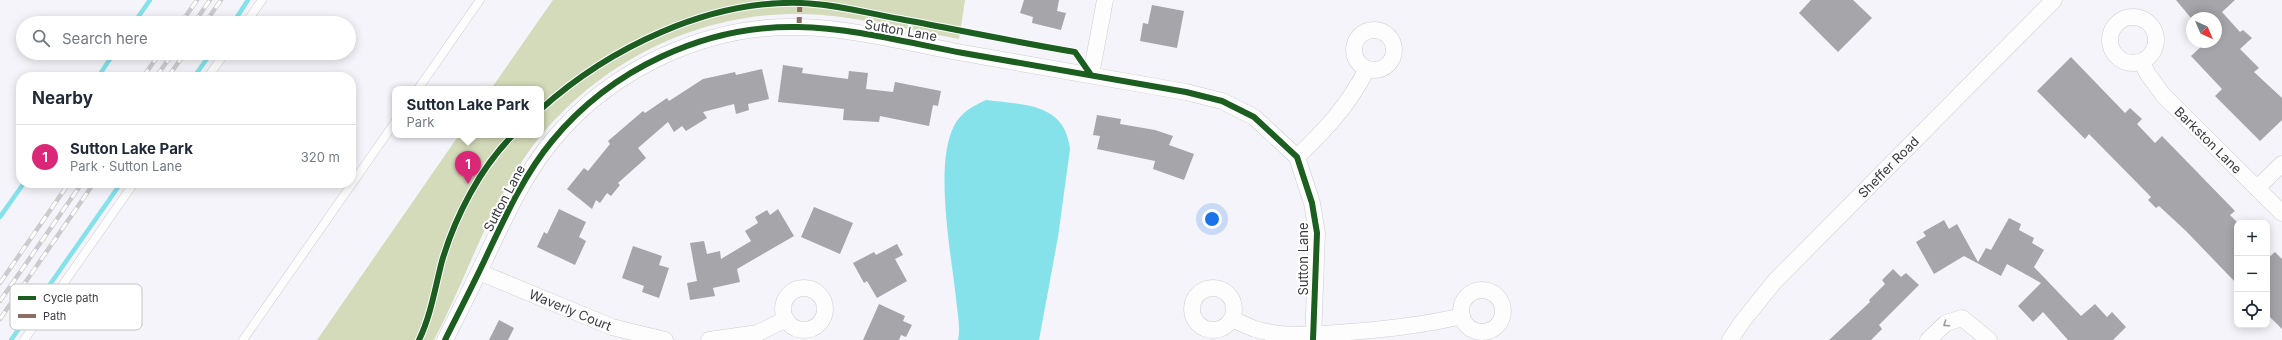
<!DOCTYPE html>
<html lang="en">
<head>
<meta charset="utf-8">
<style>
  :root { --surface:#fff; --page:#f6f6f7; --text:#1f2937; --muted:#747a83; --line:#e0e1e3; --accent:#db2777 }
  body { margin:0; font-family:Inter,sans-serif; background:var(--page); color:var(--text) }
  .controls { position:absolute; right:12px; bottom:12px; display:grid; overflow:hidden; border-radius:8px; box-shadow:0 2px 10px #0003 }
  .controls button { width:36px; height:36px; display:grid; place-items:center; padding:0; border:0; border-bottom:1px solid var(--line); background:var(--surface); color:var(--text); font:20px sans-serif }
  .compass { position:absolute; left:2186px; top:12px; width:36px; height:36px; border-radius:50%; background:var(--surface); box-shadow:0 2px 10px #0003; rotate:136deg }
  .you { position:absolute; left:1212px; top:219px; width:14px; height:14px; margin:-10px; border:3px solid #fff; border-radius:50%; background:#1a73e8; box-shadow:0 0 0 6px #1a73e833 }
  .badge { display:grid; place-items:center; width:26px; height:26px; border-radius:50%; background:var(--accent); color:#fff; font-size:13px; font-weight:700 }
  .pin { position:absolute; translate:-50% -33px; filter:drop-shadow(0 1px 2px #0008) }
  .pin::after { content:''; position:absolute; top:21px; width:14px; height:12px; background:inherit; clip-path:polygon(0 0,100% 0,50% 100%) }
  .popup { position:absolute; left:392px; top:86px; width:152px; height:52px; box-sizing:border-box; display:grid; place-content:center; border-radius:8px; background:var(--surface); filter:drop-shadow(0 1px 3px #0005); font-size:13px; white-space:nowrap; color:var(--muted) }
  .popup b { font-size:15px; color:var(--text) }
  .popup::after { content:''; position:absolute; left:50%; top:100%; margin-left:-8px; border:8px solid transparent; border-top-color:var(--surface) }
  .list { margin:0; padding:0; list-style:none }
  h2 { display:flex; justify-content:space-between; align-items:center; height:52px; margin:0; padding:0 16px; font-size:17px }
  h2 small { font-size:13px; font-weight:400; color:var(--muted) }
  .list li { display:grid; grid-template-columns:26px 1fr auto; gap:12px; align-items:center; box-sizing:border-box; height:64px; padding:0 16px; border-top:1px solid var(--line) }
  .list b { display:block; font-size:15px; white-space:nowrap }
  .list p { margin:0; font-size:13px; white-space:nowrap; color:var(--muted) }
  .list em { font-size:13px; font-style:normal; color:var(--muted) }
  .icon { flex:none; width:22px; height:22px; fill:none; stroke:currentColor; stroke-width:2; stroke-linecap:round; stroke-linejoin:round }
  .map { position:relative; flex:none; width:2282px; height:340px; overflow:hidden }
  .search { position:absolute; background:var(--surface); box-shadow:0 2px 10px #0003; left:16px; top:16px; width:340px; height:44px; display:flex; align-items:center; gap:10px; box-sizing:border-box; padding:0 14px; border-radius:22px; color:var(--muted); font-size:15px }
  .panel { position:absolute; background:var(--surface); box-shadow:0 2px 10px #0003; left:16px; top:72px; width:340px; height:116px; border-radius:16px }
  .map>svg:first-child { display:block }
</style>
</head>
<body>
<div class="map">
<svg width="2282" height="340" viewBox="0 0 2282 340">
  <rect width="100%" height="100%" fill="#f4f4fa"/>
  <!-- green -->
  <path fill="#d4dbba" d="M553 0H965L959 39C915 31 866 19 823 15 704 5 586 64 521 163 486 216 464 283 434 340H317L459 135H541V89H491Z"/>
  <!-- water -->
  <path fill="#85e2ea" d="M986 100C1023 105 1065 102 1070 149L1058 237 1039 340H958C961 327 957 311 956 298 951 253 934 164 954 126 961 112 973 106 986 100Z"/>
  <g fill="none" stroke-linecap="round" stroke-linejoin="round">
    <!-- stream -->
    <path stroke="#85e2ea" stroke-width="4.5" d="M134 23 150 0
      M233 23 248 0
      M98 77 114 53
      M194 77 211 53
      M0 217 24 183
      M11 340 121 183"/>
  </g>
  <!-- building -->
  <path fill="#a6a5aa" d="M1024 0H1059L1057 11 1066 13 1061 30 1032 23 1033 17 1020 13Z
    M1811 0H1853L1872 18 1838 52 1799 13Z
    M2176 0H2235L2222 12 2240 32 2243 30 2252 38 2240 49 2259 68 2254 72 2282 98V120L2260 141 2215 96 2222 89 2191 56 2206 42H2216V18H2191Z
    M1152 5 1184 11 1177 48 1140 41 1143 23 1148 24Z
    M2071 57 2125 113 2130 108 2142 119 2137 124 2155 143 2162 136 2235 211 2230 215 2237 222V284L2186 231 2159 206 2156 208 2148 200 2151 197 2089 134 2085 139 2037 91Z
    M783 65 803 68 802 73 848 79 849 71 868 73 866 89 893 92 895 82 941 91 938 106 933 105 929 126 880 116 879 122 843 120 844 109 778 102Z
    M762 69 769 99 748 104 749 110 736 114 734 104 703 112 707 118 686 131 682 126 674 132 668 122 638 148 646 158 618 183 620 185 611 196 607 193 600 203 596 200 592 209 567 189 584 168 588 171 610 144 608 141 643 111 645 113 667 98 669 101 703 79 735 72 736 75Z
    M1097 115 1121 119 1120 124 1155 130 1173 136 1169 145 1194 154 1184 180 1153 169 1155 161 1097 149 1100 136 1093 135Z
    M814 207 853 223 840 254 801 237Z
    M559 209 586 222 579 237 586 241 575 265 537 247 544 232 547 234Z
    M778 209 794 236 737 269 740 282 713 288 715 296 690 300 687 283 697 281 690 243 704 241 707 254 720 251 721 259 751 241 745 231 758 223 755 217 767 210 770 215Z
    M2009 218 2021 224 2019 230 2034 238 2032 243 2044 250 2034 267 2081 316 2095 304 2107 317 2112 312 2126 327 2113 340H2068L2043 312 2033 322 2018 306 2041 283 2007 264 2001 276 1964 256 1934 274 1916 242 1926 236 1923 232 1944 220 1949 229 1957 224 1978 262 1986 248 1991 250Z
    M897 244 903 255 895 259 907 281 877 298 867 281 864 283 853 263 874 252 876 255Z
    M633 246 662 256 659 265 669 268 659 298 642 292 644 286 622 278Z
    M2275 252 2282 259V329L2267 314V259Z
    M1893 269 1901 277 1906 273 1919 285 1879 325 1882 329 1871 340H1829L1870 302 1869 300 1885 284 1882 280Z
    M879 304 905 316 903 321 912 325 906 337 901 335 899 340H863Z
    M499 320 514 328 508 340H489Z"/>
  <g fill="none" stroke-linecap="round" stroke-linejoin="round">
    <!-- lane casing -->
    <g stroke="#ccccd1" stroke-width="9">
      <path id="lane" d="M246 23 262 0
        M208 77 225 53
        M418 89 480 0
        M24 340 134 183
        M243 340 395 122"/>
    </g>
    <!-- street casing -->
    <g stroke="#ccccd1" stroke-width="17">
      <g id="street">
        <circle cx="2133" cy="40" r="23"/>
        <circle cx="1374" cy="50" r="20"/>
        <path id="s1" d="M2142 61 2147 73 2163 95 2282 213"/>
        <path d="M1091 75 1105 0"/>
        <path d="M1297 157C1326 129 1348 106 1367 69"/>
        <path d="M2257 188 2282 164"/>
        <path id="s2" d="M479 272 612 327 665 340"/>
        <circle cx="1213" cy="309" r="21"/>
        <circle cx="804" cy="309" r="21"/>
        <circle cx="1482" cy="311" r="21"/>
        <path d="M1232 319C1239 322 1247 326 1255 329 1281 337 1310 335 1337 333 1380 330 1421 326 1462 316"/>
        <path d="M445 340C459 312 474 283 487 255 506 215 524 175 552 141 611 69 705 25 798 27 853 28 909 43 963 53 1038 66 1112 79 1186 92L1222 101 1254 117 1297 157 1312 203 1317 233 1313 340"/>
        <path d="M709 340 758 333 786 319"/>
        <path id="s3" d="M1730 340 1742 322 1775 281 2054 0"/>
        <path d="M1928 340 1946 323 1962 318 1989 340"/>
      </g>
    </g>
    <!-- lane -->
    <use href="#lane" stroke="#fdfdfe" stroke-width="8"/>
    <!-- street -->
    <use href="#street" stroke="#fdfdfe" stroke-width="16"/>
    <!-- rail casing -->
    <g stroke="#cbcbcd" stroke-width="4.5">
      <path id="rail" d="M181 23 197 0
        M194 23 210 0
        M205 23 221 0
        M143 77 160 53
        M156 77 173 53
        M168 77 185 53
        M0 283 69 183
        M0 301 82 183
        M0 319 94 183"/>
    </g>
    <!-- rail -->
    <use href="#rail" stroke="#fff" stroke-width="3" stroke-dasharray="9" stroke-linecap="butt"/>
    <!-- quiet -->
    <path stroke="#8d6e63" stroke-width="5" stroke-dasharray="10 5" stroke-linecap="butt" d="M799 27 800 0"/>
    <!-- cycleway casing -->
    <g stroke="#fff" stroke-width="8">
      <path id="cycleway" d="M541 109C609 48 708 0 801 3 834 4 867 13 900 19 958 30 1016 42 1075 52L1091 75
        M419 340C431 315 435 288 442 261 455 217 480 168 513 135
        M445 340C459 312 474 283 487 255 506 215 524 175 552 141 611 69 705 25 798 27 853 28 909 43 963 53 1038 66 1112 79 1186 92L1222 101 1254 117 1297 157 1312 203 1317 233 1313 340"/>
    </g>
    <!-- cycleway -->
    <use href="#cycleway" stroke="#1b5e20" stroke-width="6"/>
  </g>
  <!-- one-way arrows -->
  <defs><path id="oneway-chevron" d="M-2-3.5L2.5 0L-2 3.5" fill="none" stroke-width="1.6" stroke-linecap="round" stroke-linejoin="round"/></defs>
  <use stroke="#9c9b9e" href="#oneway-chevron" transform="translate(1946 324) rotate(146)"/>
  <g text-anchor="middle" stroke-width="4" stroke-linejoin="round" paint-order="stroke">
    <!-- street labels -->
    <g font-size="13" fill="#3a393f" stroke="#fff">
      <text transform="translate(901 30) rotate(10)" y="5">Sutton Lane</text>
      <text dy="5" stroke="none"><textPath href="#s1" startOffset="104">Barkston Lane</textPath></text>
      <text dy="5" stroke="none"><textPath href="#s3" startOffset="235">Sheffer Road</textPath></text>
      <text transform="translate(504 198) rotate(-62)" y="5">Sutton Lane</text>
      <text transform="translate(1303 259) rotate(-90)" y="5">Sutton Lane</text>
      <text dy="5" stroke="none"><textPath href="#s2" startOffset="99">Waverly Court</textPath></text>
    </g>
  </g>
  <!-- legend -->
  <rect x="10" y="284" width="132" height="46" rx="6" fill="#fff" stroke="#c4c4c5" stroke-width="1"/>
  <rect x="18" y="296" width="18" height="4" fill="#1b5e20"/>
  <rect x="18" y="314" width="18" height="4" fill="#8d6e63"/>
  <g font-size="11" fill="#3a393f">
    <text x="43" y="302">Cycle path</text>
    <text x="43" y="320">Path</text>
  </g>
</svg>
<div class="controls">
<button>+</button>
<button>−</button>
<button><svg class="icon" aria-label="locate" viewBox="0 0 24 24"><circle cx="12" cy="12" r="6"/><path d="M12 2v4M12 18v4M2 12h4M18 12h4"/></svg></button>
</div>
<svg class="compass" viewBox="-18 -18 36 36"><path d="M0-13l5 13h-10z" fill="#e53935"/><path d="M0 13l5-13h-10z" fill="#747a83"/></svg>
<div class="you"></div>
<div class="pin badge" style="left:468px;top:184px">1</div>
<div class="popup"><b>Sutton Lake Park</b>Park</div>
<div class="search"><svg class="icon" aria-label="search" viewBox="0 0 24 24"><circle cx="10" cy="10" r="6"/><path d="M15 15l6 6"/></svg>Search here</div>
<section class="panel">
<h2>Nearby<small></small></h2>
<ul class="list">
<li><span class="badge">1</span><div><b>Sutton Lake Park</b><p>Park · Sutton Lane</p></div><em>320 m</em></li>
</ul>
</section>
</div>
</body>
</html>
